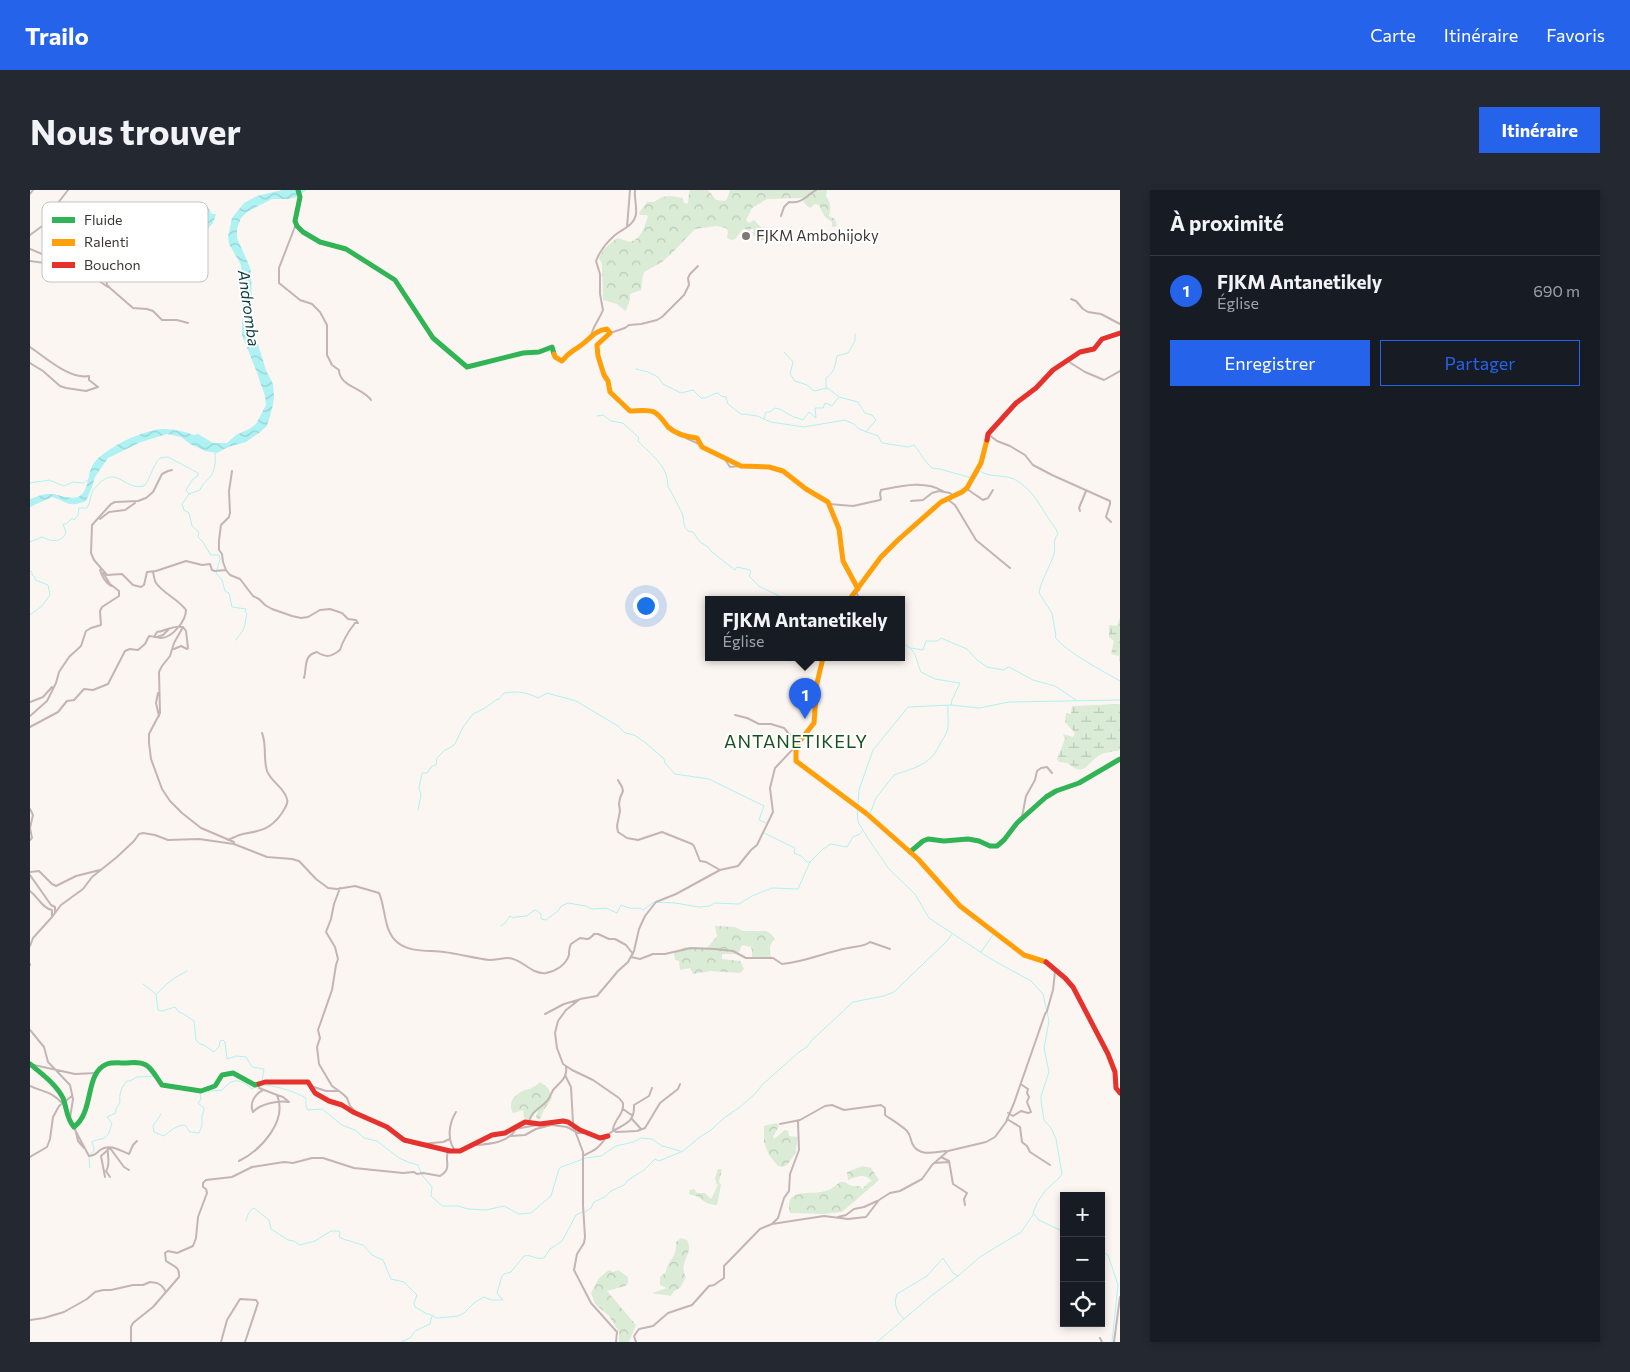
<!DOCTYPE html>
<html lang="fr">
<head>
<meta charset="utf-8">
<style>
  :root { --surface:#171b24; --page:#242831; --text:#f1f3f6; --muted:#9ea1a6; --line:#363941; --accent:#2563eb }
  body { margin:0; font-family:Commissioner,sans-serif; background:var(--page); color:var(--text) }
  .controls { position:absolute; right:15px; bottom:15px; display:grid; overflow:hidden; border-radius:0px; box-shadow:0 2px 8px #0003 }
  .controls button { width:45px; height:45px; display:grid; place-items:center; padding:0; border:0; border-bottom:1px solid var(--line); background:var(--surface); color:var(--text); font:25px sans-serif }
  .you { position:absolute; left:615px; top:415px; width:18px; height:18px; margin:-12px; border:4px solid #fff; border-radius:50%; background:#1a73e8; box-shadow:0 0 0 8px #1a73e833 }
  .badge { display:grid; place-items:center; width:32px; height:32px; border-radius:50%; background:var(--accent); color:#fff; font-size:16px; font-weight:700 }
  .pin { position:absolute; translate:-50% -41px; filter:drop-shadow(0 1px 2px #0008) }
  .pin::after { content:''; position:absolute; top:26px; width:18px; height:15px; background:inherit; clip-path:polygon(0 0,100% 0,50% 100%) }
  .popup { position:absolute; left:675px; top:406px; width:200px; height:65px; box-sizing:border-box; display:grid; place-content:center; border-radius:0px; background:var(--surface); filter:drop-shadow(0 1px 4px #0005); font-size:16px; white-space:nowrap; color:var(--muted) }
  .popup b { font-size:19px; color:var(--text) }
  .popup::after { content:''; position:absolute; left:50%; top:100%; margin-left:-10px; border:10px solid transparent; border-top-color:var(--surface) }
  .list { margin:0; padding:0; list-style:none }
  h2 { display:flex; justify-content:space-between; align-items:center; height:65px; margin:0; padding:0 20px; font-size:21px }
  h2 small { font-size:16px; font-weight:400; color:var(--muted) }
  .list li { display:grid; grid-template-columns:32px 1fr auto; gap:15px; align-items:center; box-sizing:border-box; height:70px; padding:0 20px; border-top:1px solid var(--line) }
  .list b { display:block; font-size:19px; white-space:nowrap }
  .list p { margin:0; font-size:16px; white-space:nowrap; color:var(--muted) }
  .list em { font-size:16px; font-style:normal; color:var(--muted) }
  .actions { display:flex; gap:10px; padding:15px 20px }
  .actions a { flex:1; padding:11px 0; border:1px solid var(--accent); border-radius:0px; text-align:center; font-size:18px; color:var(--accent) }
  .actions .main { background:var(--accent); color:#fff }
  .icon { flex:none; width:28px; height:28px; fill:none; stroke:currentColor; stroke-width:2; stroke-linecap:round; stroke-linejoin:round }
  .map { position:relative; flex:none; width:1090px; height:1152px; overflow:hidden; border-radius:0px }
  header { display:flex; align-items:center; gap:30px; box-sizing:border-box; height:70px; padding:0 25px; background:var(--accent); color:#fff }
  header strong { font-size:24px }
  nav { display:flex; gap:28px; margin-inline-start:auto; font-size:18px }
  .intro { display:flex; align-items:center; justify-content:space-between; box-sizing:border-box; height:120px; padding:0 30px }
  h1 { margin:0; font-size:35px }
  .button { padding:12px 22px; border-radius:0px; background:var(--accent); color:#fff; font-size:18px; font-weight:700 }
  main { display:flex; gap:30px; padding:0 30px }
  aside { flex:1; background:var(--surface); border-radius:0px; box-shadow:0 2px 8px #0003 }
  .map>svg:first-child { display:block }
</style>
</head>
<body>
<header>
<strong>Trailo</strong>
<nav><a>Carte</a><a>Itinéraire</a><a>Favoris</a></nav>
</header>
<div class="intro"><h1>Nous trouver</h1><a class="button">Itinéraire</a></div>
<main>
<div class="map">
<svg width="1090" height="1152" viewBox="0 0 1090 1152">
  <defs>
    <pattern id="forest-crowns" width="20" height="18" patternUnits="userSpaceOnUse" patternTransform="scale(1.25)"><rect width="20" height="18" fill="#daebd6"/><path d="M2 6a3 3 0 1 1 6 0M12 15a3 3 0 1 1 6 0" fill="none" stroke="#bccab8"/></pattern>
    <pattern id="wetland-marsh" width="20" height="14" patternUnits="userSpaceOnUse" patternTransform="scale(1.25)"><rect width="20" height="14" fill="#daebd6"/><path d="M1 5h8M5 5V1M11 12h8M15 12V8" fill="none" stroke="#bccab8"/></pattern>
    <pattern id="water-waves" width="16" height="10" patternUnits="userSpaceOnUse" patternTransform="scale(1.25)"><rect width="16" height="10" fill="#aef2f3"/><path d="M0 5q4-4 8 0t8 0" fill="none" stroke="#97d0d1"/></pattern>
  </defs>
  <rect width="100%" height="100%" fill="#fcf6f2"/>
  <!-- forest -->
  <path fill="url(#forest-crowns)" d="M660 0H678L686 10 695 11 697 9 700 0H797L796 6C801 13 801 18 799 26L805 29 807 36 802 37V32L795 27 789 15 785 14 780 18 774 13 773 8 737 9 722 18 716 30 719 33 724 30 731 37 739 41 742 45 740 49 730 50 724 46 722 42H724V40L722 38 718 42 716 39H713L706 48 702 50 697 48 698 40 696 38 686 36 665 39 642 63 632 72 614 82 613 85 611 100 600 104V110L596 120 595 121 587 114 573 110 572 74 569 68 574 59 587 48 600 52C612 48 614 38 618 26L616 25H610L609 23 617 12H624L632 7 640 6 653 8 654 13 656 14 658 13 659 3Z
    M685 736 705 737 713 741H736L741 744 745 749C738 756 739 760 742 769H722V761L721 757 712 755 708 764H692V769L710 771 714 779 710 783 680 781 663 784 660 778 650 780 649 771 645 770 644 763 655 757 671 759 678 757 687 746Z
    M510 892 518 898 522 908C518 916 513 918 511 928L508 930 506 927 508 920 502 925 500 931 494 928 493 920 483 923C477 912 485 904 495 900 498 899 501 899 503 897 506 896 508 894 510 892Z
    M747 933 749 936 743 947 744 949 755 940 758 941 759 946 768 947 765 964 757 975 753 977 748 976 739 965 734 952V936Z
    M833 976 841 978 849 990 812 1022 793 1024 760 1023C753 995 783 1007 798 1000 803 999 807 993 811 992 816 991 818 995 822 996 823 996 829 996 830 996L832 999 839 992 842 991C836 983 827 986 818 990L817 982Z
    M688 979H692L689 992 691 995 687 1015C672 1015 672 1005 660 1005L659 1003 660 1000 664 999 667 1003H675L681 1009 688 995 686 993 685 988Z
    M651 1048 657 1050C665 1064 647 1072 656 1087L650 1098 644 1101 641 1106C634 1104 628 1105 622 1103L637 1098 630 1095V1087L636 1082C638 1069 647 1069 646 1052Z
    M579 1080 583 1082 588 1080 598 1087V1093L595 1096 577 1101 606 1135 599 1152H589V1142L579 1126 565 1114 561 1103 569 1088Z"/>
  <!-- wetland -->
  <path fill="url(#wetland-marsh)" d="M1090 427V477L1089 466 1081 464 1084 451 1079 447V435L1087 436Z
    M1090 514V560C1083 562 1073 562 1067 567 1055 576 1053 587 1038 573L1029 572 1027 569 1035 549 1033 544 1043 547 1045 543 1035 532 1036 523 1041 524 1042 516Z"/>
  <!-- water -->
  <path fill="url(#water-waves)" d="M252 0H277L266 7 258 9H242L217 22 211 28 207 39V48L219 75 221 81 222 116 221 132 236 180 243 194 244 206 243 215 237 236 229 243 216 252 198 257 187 263 175 261 160 254 151 247 137 244 111 252 78 268 65 287 62 297 56 311C37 318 38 312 22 307L0 317V309C6 307 12 304 18 304 29 303 42 312 51 305 60 297 57 282 64 273 75 258 116 238 135 239 144 239 156 242 164 245L168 244 183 253H197L206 245 219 239 226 234 236 215 235 206 226 180 212 145 213 111 211 75 199 54 198 47 202 28 214 13 227 6Z
    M165 14 177 16 182 24H186L183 33 174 43 165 42 162 38 151 41C153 34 160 18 165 14Z"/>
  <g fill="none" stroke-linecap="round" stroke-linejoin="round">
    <!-- stream -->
    <path stroke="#aef2f3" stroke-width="1" d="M754 162 763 172 760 184 765 191 777 195 784 201 797 198 799 199 809 207 828 212 835 223 842 225 846 230 836 242
      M606 179 618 182 628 187 633 194 651 203 663 200 671 208C678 209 681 204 688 203L691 206 696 207 698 214 712 225 714 224 727 226 741 232 774 237 815 230 824 234 829 239 848 246 852 253 878 257 884 255C891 263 894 271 902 278L910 279 945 289 950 281C960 288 973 284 984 289 1006 301 1011 320 1026 339L1028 344C1022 351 1026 356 1024 364 1020 377 1011 390 1009 403L1022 423 1026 446 1025 447C1036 462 1073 481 1090 491
      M796 198V188C805 182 805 175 807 166L818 163 825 151V144
      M567 226 573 225 581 231 593 233 609 248 608 251C621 265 638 275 638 297 640 299 652 322 653 326 654 333 653 336 658 341L663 342 670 352 678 357 682 362 705 380 707 377 720 380 721 382 719 386 729 396 757 410
      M734 228 736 222H740L745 218C752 219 754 222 760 225 765 228 769 228 773 230L779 222 786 228 785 218H793L795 213 802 216 808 208
      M185 263C186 270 185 282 180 287 176 292 173 293 170 300L159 304 152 314 154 320 159 323 162 336 169 342 168 347 173 352 180 364 181 365H189L190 369 186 383 192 390 195 401 199 403 202 417 216 419 215 422 217 424C215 429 216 435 213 440 211 444 208 446 206 450
      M0 293 19 290 34 296 43 292 53 293 58 290
      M0 352 12 347C22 352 32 353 36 342L33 334H36L42 328 44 330 48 325 49 318H57C61 312 60 304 64 299 87 271 92 301 114 296 121 288 122 276 130 268L138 267 168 283V286L163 289 156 300 159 304
      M0 381 2 382V385L5 387V390L18 395 20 405 12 416 0 425
      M871 453C887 459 885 468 891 482L905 489 930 493 922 510 921 515
      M881 458 893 460 896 451H908L911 448 937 459 947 470 957 477 973 480 979 477 1003 490 1025 496 1046 510
      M828 615 829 600 843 560 878 517 921 515 949 518 979 512 1090 510
      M827 619 828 632 839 650 859 679 885 704 899 728 961 769 1001 791 1013 804 1019 831 1014 858 1019 882 1011 906V911L1014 930 1021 938 1026 949 1032 984 1030 987 1015 1001 1007 1013 1003 1023 1009 1030 1034 1042
      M388 620 391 605 389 598 392 583H397L402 576 406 575 407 568 415 560 421 557 425 554 433 537 443 524 455 518 466 510 469 509 474 503C486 501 497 502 508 508L517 503 546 511 588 536 595 543 604 545 616 553 634 569 635 573 645 584 679 589 734 616 729 630 736 633
      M840 624 846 608 864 585C884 578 901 575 910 554 913 548 918 543 918 536 919 530 917 523 918 516
      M734 643 765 658 764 663 771 666 777 672H780L793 659 801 654 817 657 823 647 830 644 832 641
      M471 736 476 732 480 726 484 728 486 727 497 726 503 721 506 720 511 724V729L516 730 529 720 531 716 538 713 556 716 562 719 576 718 587 723 591 715C598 718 602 719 610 718L613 720 624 712 645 713 669 717 680 716 684 713 709 714 722 706 742 698 768 699 780 672
      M951 762 963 745
      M113 794 126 804 128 820 132 821 145 817 149 822 152 823 164 831 166 850 170 854 174 855 184 862 189 857 190 851 193 850 195 852 197 869 206 866 216 867 222 877 234 879 232 891
      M127 804C135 794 145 787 157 781
      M230 895C242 894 266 902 276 908V916L278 920 292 919 312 935 325 940 334 948 347 951 369 968 378 972 388 975 392 985 402 997 401 1006 412 1016H428L438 1019 456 1020 474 1016 489 1024 501 1023 521 1006 529 979 531 977 556 968 571 966 586 956 603 952 611 948 622 949 632 956 650 961
      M178 901 192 900C194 898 196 896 198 894 207 887 215 893 222 899L226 896
      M131 924 123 936 124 942 134 946C140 941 147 935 155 935L160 942 169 943 172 936V926L174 920V918L168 913 171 909 170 903H171
      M60 978 59 968C64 958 66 964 62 952 66 949 70 950 74 948 80 945 80 938 82 933L77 927 86 923V919L90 912C89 904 91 898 97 891H100L107 887 125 886
      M555 1022 561 1018 564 1012 575 1007 581 1001 594 995 598 990 614 980 625 969 629 971 653 961 670 947 681 940 694 928 710 917 725 904 732 895 769 862 777 857 781 851 823 812 854 806 864 802 917 751 922 744
      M216 1031C217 1026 219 1020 224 1018L239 1030 241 1039 258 1050 264 1051 270 1055 285 1051 301 1041H309L310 1043 309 1047 313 1049 333 1055 342 1065 353 1070 361 1089 374 1092 387 1105 384 1113 385 1117 397 1124H399L407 1128 428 1126 434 1123 445 1112 454 1107 461 1110H473L467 1103 472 1086 474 1084 481 1082 494 1066C501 1064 506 1070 514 1068L520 1059 532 1051 546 1025 552 1022
      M1071 1061 1078 1065 1088 1095 1082 1152
      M874 1129C867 1122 863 1115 867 1104L897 1086 913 1068 923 1083 928 1086
      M371 1152 380 1148 385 1141 400 1134 402 1126
      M847 1152 901 1106 928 1086 950 1067 991 1042 1003 1025"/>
    <!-- street -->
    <path stroke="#c4b4b5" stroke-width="2" d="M0 4 3 0
      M26 15 30 22 37 29 51 53 66 71 76 86 77 95 80 98 103 118 117 119 123 121 132 130H147L158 133
      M751 26 754 17 759 12C772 14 776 6 786 0
      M266 34 249 78V93L270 110 282 114 290 122 297 135V165L302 175 309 180C309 196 333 198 341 210
      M597 37 600 0
      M0 45 15 34 28 13 38 0
      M0 59 38 75
      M0 71 44 77 57 83 78 97
      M1041 109 1046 111 1053 119 1058 122 1071 124 1090 134
      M580 143 595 138 599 135 611 134 627 130 632 127 654 105 659 95 658 88 660 84 668 76
      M561 146C562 138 570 128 573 120L570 104V84L566 71C570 61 576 53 584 46 592 39 604 36 606 24 607 16 604 8 605 0
      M0 157C15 167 40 190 59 186V190L68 197 56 201 36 198 30 196 13 181 0 173
      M1036 170 1055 182 1074 190 1090 181
      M958 244 967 251 980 256 995 265 1003 275 1022 285 1080 311V314L1076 327 1081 332
      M656 248 669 254
      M696 271 700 277 710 276
      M142 280 138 281 132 284 123 302 116 308 108 311 85 312 81 314 62 335 61 363 64 370 77 385 92 384 103 395 111 397 114 395 117 382 126 381 156 371 172 375 180 374 182 380 185 381 196 380
      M202 281 199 301 200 323 199 327 191 335 189 350V360L192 364 193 372 196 380 200 385 210 389 223 406 229 409 235 415 242 419 262 426 271 428 278 427 290 420 300 419 312 423 318 429 326 430 328 433H325C318 442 313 450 310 460 301 467 296 468 287 462 273 465 277 478 274 488
      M937 299 953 310 958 308 963 300
      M917 309 925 315 946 350 980 378
      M881 311 893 310 902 303 909 301 920 303 924 306
      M799 314 823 316 850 310 851 309 850 304 851 300C871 296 894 290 913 301
      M1050 321 1049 318 1056 301
      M70 329 79 322 95 320 105 313
      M70 380C72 387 75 392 81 396
      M826 402 830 410
      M153 437 144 453 140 466 132 476 129 482 130 523 119 544V553L121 569 132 599 140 611 152 623 171 638 204 652
      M124 447 127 442C137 441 141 435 153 437L156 441 158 458 157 459 151 456 144 459
      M127 447 133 445 139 439
      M128 503 126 513 129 526
      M0 512 13 507 22 497
      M705 525 717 528 729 534H741L754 538 759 544 771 549
      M0 526 17 511 26 493 29 482 39 467 51 456 56 441 61 438 71 435 70 421 72 417 89 406V401L80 394 73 383
      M0 537 28 522 37 511 44 510 54 499 63 500 78 494 95 461 100 459 108 460 115 454 119 446C122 446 127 448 131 448 142 448 156 431 156 420 148 409 134 404 126 393 124 390 124 385 123 382
      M588 590 592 597 593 601 590 608 589 614 590 621 587 636 588 642 597 648 608 650 632 642 662 654 664 656 670 671 676 672 690 680
      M0 619 3 625 0 638 2 648 0 650
      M992 627 996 606 1005 590 1007 581 1011 578 1017 577 1022 583
      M198 650C203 648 208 645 213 644 231 641 241 639 252 623 254 619 259 614 257 609 254 597 241 592 237 581 233 569 237 555 232 543
      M0 682 9 681 22 694 26 696 46 686 70 680
      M0 685 21 715 25 717V723
      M310 698 304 714 301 729 296 742 305 757 308 769 306 775 302 800 288 840 290 848 287 857 289 874 302 896 313 904 317 908 320 916 325 921
      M0 701C8 707 12 718 22 720V727L3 748 0 756
      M22 727 31 715 53 699 62 687 87 667 104 651 109 644 113 643 125 645 138 650 169 649 204 654 237 667 262 669 269 671 286 689 298 698 307 699 325 696 349 703C356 718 353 740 367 752 379 763 400 760 414 762 429 764 444 768 459 770 466 770 472 768 478 768 492 768 501 785 516 783 526 781 536 775 539 765 539 761 539 758 541 754L550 748C557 749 558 751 564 744H568L579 749H585L596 755 603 764
      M601 767 610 769 623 764H635L661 758 685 759 703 761 716 768H743L752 774C775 772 796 762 818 758 825 756 834 757 840 752L860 759
      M0 774V775
      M515 824 534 814 548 810
      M0 840 14 857 18 872 40 895 43 909 40 928
      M4 875 45 884 66 883
      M535 885 541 897 543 933
      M0 896C13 902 21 901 32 913
      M284 897 296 901H308
      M593 919 600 924 602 925
      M223 922C230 914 248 910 259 912L253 907 247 905
      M223 922C219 913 225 904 233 900
      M978 923 983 926 991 921 998 923 1001 922 997 912 999 907 997 903 998 899 992 895
      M601 928 611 939
      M977 929 990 937 992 952 997 956 1000 962 1020 975
      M499 932C502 920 510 919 517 911 520 908 521 904 523 900 529 893 538 888 536 877
      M750 934 770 930 795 916 802 915 814 920 851 915 855 918V925C862 930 871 935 877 941 881 945 880 950 883 955 890 967 905 962 916 961
      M522 935 537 937 548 943H555
      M44 938 59 966C65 965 66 964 70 960 79 953 91 961 99 964L103 955 107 951
      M45 938 48 951 54 958
      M544 938 553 962V1015L555 1047 554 1053 547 1064 544 1080 561 1113 587 1142 586 1152
      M485 939 507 935
      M584 940 583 939C585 928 594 925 593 913L589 908 563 890 542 880 533 874 527 858 525 843 528 831 536 820 550 809 567 806 588 781 598 772 604 761 609 739 615 726 626 712 646 704 690 680 708 676 721 660 727 655 743 622 740 598 745 578 764 558
      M584 940 586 942 607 941 615 938 630 913 648 899 650 894
      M481 946 495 945 506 939 521 935
      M391 954 413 952 420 949
      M446 955C460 954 478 953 486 939
      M78 959C77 967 81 974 76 981L80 987
      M424 959C417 949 419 933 426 922
      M553 966C557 963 563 962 567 958 572 954 575 948 580 943 592 934 605 935 604 915L619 906 622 898
      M0 967 17 957 20 949 23 927 29 916 42 906
      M911 967 919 971 923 994 937 1003 934 1009 935 1015
      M209 971C231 960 258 931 247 905L229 898
      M904 973 919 972
      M75 987 71 966 80 958 94 977 99 980
      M808 1027 816 1025 824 1019 834 1017 847 1011
      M742 1034 748 1028 754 1008 759 1001 760 984 769 960 768 931
      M0 1130 14 1128 34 1122 57 1109 65 1102 73 1100H81L103 1095H113L120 1092 127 1093 132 1096 136 1102
      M1070 1148 1072 1152
      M101 1152V1137L103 1133 123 1117 149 1087C150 1076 143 1076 136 1071L135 1063 138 1061 147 1063 163 1056 166 1048 168 1027 177 1003 176 999 173 997V993L176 990 202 987 222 977 254 972 263 973 282 968H293L324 978 373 983 384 982 387 984 393 983 410 986C423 978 414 972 418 961
      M191 1152 197 1130 210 1109 226 1110 228 1113 215 1152
      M606 1152 604 1146 609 1139 623 1136 638 1123 662 1115 679 1096 684 1095 694 1088V1076L730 1039 742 1034 794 1026 818 1029 836 1027 849 1010 860 1003 870 1001 892 989 902 975 918 961 956 952 965 947 976 932 984 913 1015 824 1017 821 1023 800 1025 782
      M1084 1152 1090 1107"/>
    <!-- fast -->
    <path stroke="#30b455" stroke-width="5" d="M268 0 270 7 265 31 267 36 273 42 290 52 316 59 365 90 403 148 437 177 493 163 509 162 522 157 524 164
      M880 662 893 651 898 649 914 651 938 649 949 651 960 656H967L974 650 987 633 1016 607 1026 601 1049 593 1090 569
      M0 874C12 884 26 894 33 908 37 918 36 928 44 937 65 921 54 883 77 874 83 872 90 873 96 873 119 870 120 878 132 895L171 901 185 896 192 885 203 883 225 895 229 894"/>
    <!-- slow -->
    <path stroke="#ff9f0a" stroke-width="5" d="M524 164 525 167 532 171C539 162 542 162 550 156 559 150 565 140 577 139L580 143 567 155 568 166 574 185 578 191 580 202 600 221C607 221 618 219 624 222 630 225 634 232 638 237 646 244 656 247 667 248L672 257 711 276 739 277 753 281 776 299 798 312 809 339 813 371 828 399
      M819 410 851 367 868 350 911 312 932 302 937 298 951 273 957 250
      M793 468 787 493 784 533 766 556V571L837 624 888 669 930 716 994 765 1016 772"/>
    <!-- jam -->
    <path stroke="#e5322d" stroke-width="5" d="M957 250 958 244 986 213 1006 198 1023 180 1050 162 1064 159 1072 149 1090 143
      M1016 772 1035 788 1043 797 1078 864 1085 882 1086 898 1090 903
      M229 894 235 892H278L285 903 299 911 312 915 323 922 357 937 374 950 420 961H430L462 945 475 943 495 932 510 934 533 931 538 932 550 940 570 948 578 946"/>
  </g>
  <!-- markers -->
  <circle fill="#7f7976" stroke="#fff" stroke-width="2" cx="716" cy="46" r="5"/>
  <g text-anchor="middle" stroke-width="4" stroke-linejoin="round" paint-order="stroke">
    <!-- poi labels -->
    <g font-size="15" fill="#3c3633" stroke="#fff" text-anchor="start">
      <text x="726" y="51">FJKM Ambohijoky</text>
    </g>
    <!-- water labels -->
    <g font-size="16" font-style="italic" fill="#0d3d3f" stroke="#fff">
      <text transform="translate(219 118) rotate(82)" y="6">Andromba</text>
    </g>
    <!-- quarter labels -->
    <g font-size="18" letter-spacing="1" fill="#18511e" stroke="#fff">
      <text x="766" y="558">ANTANETIKELY</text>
    </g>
  </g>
  <!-- legend -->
  <rect x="12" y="12" width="166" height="80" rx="8" fill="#fff" stroke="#c4c3c2" stroke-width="1"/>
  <rect x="22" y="27" width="23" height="6" fill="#30b455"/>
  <rect x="22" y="49" width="23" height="7" fill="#ff9f0a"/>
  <rect x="22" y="72" width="23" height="6" fill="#e5322d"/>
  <g font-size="14" fill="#3c3633">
    <text x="54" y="35">Fluide</text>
    <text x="54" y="57">Ralenti</text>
    <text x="54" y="80">Bouchon</text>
  </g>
</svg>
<div class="controls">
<button>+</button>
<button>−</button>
<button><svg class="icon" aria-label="locate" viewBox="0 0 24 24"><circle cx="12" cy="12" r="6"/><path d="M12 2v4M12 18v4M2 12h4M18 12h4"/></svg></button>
</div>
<div class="you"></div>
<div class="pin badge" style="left:775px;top:529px">1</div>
<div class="popup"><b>FJKM Antanetikely</b>Église</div>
</div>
<aside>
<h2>À proximité<small></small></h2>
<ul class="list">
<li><span class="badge">1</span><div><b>FJKM Antanetikely</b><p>Église</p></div><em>690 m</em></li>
</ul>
<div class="actions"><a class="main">Enregistrer</a><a>Partager</a></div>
</aside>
</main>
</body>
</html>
